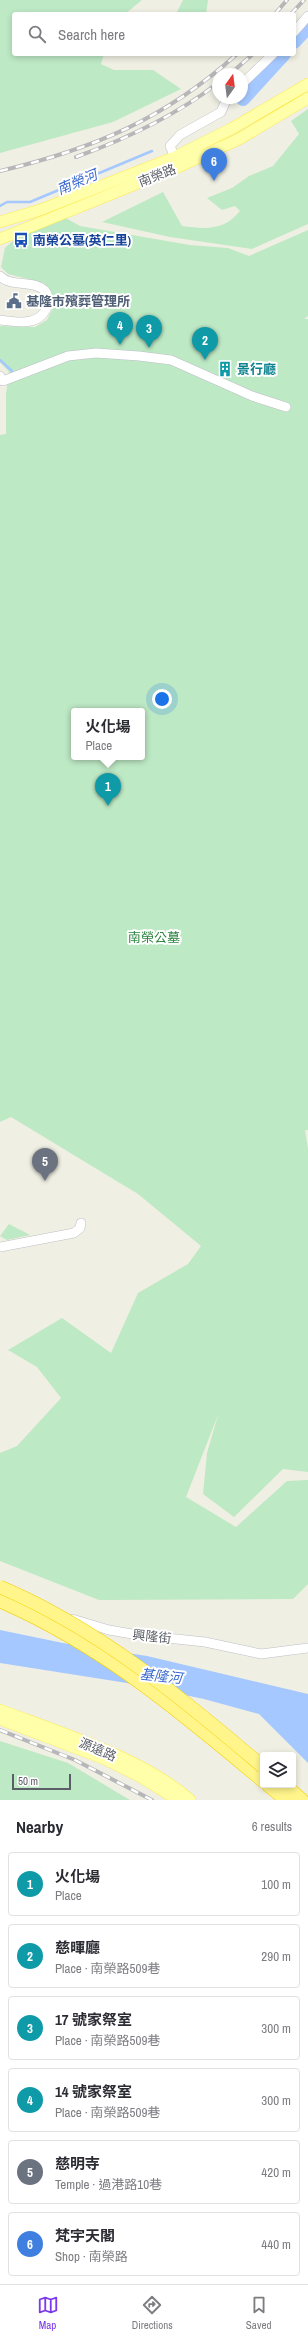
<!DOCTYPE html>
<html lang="en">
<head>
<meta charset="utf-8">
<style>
  :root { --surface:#fff; --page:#f2f2f3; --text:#2b2b33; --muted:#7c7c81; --line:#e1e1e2; --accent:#7c3aed }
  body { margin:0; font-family:"Archivo Narrow","Noto Sans TC",sans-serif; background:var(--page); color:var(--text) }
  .controls { position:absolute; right:12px; bottom:12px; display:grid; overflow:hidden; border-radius:4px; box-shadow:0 2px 6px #0003 }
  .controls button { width:36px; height:36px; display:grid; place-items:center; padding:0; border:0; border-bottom:1px solid var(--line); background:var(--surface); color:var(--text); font:20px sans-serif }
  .compass { position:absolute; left:212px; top:68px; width:36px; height:36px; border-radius:50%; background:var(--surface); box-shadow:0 2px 6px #0003; rotate:14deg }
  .scale { position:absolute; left:12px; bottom:10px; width:59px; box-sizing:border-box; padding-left:4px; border:2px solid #5b5e66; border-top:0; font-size:11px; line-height:14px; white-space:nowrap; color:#5b5e66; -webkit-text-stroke:3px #fff; paint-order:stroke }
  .you { position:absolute; left:162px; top:699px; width:14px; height:14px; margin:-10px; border:3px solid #fff; border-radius:50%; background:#1a73e8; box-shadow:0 0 0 6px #1a73e833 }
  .badge { display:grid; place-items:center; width:26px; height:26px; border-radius:50%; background:var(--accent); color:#fff; font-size:13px; font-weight:700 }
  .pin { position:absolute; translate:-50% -33px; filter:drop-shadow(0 1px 2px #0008) }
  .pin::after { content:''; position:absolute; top:21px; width:14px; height:12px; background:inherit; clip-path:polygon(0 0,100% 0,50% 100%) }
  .popup { position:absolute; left:71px; top:708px; width:74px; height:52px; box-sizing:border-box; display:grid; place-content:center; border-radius:4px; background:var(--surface); filter:drop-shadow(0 1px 3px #0005); font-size:13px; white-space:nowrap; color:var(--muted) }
  .popup b { font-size:15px; color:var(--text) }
  .popup::after { content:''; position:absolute; left:50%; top:100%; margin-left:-8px; border:8px solid transparent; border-top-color:var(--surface) }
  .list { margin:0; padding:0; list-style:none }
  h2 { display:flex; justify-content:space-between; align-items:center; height:52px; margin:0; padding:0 16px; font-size:17px }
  h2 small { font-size:13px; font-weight:400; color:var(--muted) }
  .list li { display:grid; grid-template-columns:26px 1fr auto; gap:12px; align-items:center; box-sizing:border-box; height:64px; margin:0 8px 8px; padding:0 8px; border:1px solid var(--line); border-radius:4px }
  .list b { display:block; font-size:15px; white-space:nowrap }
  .list p { margin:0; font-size:13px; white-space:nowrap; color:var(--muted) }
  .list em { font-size:13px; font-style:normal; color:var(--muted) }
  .icon { flex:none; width:22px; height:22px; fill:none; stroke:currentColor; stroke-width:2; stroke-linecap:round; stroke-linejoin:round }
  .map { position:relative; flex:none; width:308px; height:1800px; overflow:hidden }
  .search { position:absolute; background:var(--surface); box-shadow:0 2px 6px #0003; left:12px; right:12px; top:12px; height:44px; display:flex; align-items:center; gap:10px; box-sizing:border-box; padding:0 14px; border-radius:4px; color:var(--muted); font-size:15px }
  .sheet { height:484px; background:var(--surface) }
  nav { display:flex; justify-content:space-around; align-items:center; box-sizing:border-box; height:56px; border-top:1px solid var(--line); background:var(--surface); font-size:11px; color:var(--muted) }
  nav a { display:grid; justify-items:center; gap:2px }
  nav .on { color:var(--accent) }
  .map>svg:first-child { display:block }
</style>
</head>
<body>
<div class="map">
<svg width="308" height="1800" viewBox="0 0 308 1800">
  <rect width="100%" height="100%" fill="#f0efe3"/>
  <!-- green -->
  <path fill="#bee9c5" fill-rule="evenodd" d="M0 0H142L125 14H14V54H104L101 64 114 70H153L181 89 113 122 0 153Z
    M183 0H208L206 14H176Z
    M308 109V224L252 249 170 237 102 222 163 192 182 226C205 229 224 231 240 211L235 206 222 210 207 198 232 188 249 176 273 166 299 134 291 121Z
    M64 217 80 226 190 245 228 248 249 256 308 230V316L304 319H308V1130H305L308 1149V1472L283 1469 234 1517 203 1494 207 1453 218 1415 186 1497 236 1527 287 1481 308 1480V1584L293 1599 99 1600 0 1561V1453L17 1446 61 1398 37 1367 8 1350 62 1318 111 1353 138 1293 188 1264 201 1246 138 1194 11 1117 0 1122V435L6 434V394L9 372 0 362V326L35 327 47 320 53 308 52 293 44 283 8 274 1 267 5 248 16 238ZM74 711H142V757H74Z
    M9 1224 30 1235 7 1240 0 1236Z
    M0 1741 68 1763 130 1800H0Z"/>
  <!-- water -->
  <path fill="#a4c8ff" d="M0 1630 63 1643 147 1656 308 1694V1763L259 1714 204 1699 127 1683 0 1663Z"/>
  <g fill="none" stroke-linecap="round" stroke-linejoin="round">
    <!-- stream -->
    <path stroke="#a4c8ff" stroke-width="2.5" d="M0 206 7 202H30L152 151
      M0 360 12 371"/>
    <!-- river -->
    <path stroke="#a4c8ff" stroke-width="14" d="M294 42 308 27
      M243 99 284 54"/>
    <!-- minor casing -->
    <g stroke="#bdbfc6" stroke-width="10">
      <path id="minor" d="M294 32 308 16
        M242 84 273 54
        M177 162 170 146 180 135 221 112 227 98
        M0 276C11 288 36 279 46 292 49 296 48 302 47 307 39 327 17 322 0 320
        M0 376 3 381 68 356 96 353 139 356 171 360 252 396 286 407
        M0 1247 74 1233 80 1228 81 1223
        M72 1619 109 1630 138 1635 205 1642 261 1654 308 1648"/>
    </g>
    <!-- major casing -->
    <g stroke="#feea4e" stroke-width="12">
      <path id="major" d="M0 222 40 210 175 157 233 128 308 84
        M0 239 178 167 239 139 308 98
        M0 1710C58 1732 145 1759 190 1800
        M0 1719 105 1759 141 1777 178 1800"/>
    </g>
    <!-- highway casing -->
    <g stroke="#f3d000" stroke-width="14">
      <path id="highway" d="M0 1601C100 1644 181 1712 263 1781
        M268 1785 286 1800
        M285 1785 302 1800"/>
    </g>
    <!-- minor -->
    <use href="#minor" stroke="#fff" stroke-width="9"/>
    <!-- major -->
    <use href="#major" stroke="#ffffa9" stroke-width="11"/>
    <!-- highway -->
    <use href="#highway" stroke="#fff58b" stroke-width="13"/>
    <!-- rail casing -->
    <g stroke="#b7b7b9" stroke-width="4">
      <path id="rail" d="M275 14 287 0
        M291 14 304 0
        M230 74 253 54
        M76 157C126 139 175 116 218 83
        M0 171C93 149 165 119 237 54
        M0 1730 75 1760 152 1800"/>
    </g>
    <!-- rail -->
    <use href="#rail" stroke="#fff" stroke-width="2.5" stroke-dasharray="8" stroke-linecap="butt"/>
    <!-- highway-bridge casing -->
    <g stroke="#f3d000" stroke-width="14" stroke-linecap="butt">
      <path id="highway-bridge" d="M0 1587C99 1629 182 1698 263 1767"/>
    </g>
    <!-- highway-bridge -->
    <use href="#highway-bridge" stroke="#fff58b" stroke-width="13"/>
  </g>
  <!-- icons -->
  <defs>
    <g id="bus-bare" transform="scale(1.2)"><path d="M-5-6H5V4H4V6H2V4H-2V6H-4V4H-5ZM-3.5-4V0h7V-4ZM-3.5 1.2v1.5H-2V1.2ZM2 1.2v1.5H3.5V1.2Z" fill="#1a4fb4" stroke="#fff" stroke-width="2.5" paint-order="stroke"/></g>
    <g id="civic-bare" transform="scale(1.2)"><path d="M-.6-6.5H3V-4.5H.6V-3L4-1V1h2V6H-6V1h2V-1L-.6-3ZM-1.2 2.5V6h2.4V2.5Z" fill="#5c6f8a" stroke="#fff" stroke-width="2.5" paint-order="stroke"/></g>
    <g id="building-bare" transform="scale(1.2)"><path d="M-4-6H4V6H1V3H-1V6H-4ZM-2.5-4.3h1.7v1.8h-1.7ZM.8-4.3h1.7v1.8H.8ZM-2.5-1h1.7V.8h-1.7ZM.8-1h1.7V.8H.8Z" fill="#0f9aa8" stroke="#fff" stroke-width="2.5" paint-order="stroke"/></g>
  </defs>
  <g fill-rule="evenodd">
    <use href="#bus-bare" x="21" y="240"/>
    <use href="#civic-bare" x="14" y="301"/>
    <use href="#building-bare" x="225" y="369"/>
  </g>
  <g text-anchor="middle" stroke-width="4" stroke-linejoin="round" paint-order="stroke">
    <!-- street labels -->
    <g font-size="13" fill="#5b5e66" stroke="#fff">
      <text transform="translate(157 175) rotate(-21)" y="5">南榮路</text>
      <text transform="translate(152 1636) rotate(6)" y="5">興隆街</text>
      <text transform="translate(98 1749) rotate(23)" y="5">源遠路</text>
    </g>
    <!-- transit labels -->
    <g font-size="13" font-weight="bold" fill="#164399" stroke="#fff" text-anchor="start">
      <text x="33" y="245">南榮公墓(英仁里)</text>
    </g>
    <!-- service labels -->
    <g font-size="13" font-weight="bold" fill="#4e5e75" stroke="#fff" text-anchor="start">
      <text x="26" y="306">基隆市殯葬管理所</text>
    </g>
    <!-- culture labels -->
    <g font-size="13" font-weight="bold" fill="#0d838f" stroke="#fff" text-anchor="start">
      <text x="237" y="374">景行廳</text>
    </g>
    <!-- park labels -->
    <g font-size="13" fill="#2c843f" stroke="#fff">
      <text x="154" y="942">南榮公墓</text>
    </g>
    <!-- water labels -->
    <g font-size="14" font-style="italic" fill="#3b6ace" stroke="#fff">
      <text transform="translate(77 182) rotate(-23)" y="5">南榮河</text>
      <text transform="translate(161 1676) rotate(6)" y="5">基隆河</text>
    </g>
  </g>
</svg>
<div class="controls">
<button><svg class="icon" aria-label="layers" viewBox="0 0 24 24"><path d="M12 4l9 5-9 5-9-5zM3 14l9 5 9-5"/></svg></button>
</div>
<svg class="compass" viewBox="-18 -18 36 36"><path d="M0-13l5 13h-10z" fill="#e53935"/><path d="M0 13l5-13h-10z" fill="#7c7c81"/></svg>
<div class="scale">50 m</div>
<div class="you"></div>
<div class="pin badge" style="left:108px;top:806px;background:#0f9aa8">1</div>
<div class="popup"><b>火化場</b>Place</div>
<div class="pin badge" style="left:205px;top:360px;background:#0f9aa8">2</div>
<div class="pin badge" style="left:149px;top:348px;background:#0f9aa8">3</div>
<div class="pin badge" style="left:120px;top:345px;background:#0f9aa8">4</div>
<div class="pin badge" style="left:45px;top:1181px;background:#6b7280">5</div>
<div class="pin badge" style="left:214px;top:181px;background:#3f7fe0">6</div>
<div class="search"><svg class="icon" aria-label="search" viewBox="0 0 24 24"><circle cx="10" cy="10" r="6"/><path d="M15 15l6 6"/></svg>Search here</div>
</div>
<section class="sheet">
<h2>Nearby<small>6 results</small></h2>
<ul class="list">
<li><span class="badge" style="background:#0f9aa8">1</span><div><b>火化場</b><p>Place</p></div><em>100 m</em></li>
<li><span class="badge" style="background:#0f9aa8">2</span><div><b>慈暉廳</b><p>Place · 南榮路509巷</p></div><em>290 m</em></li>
<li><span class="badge" style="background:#0f9aa8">3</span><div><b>17 號家祭室</b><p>Place · 南榮路509巷</p></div><em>300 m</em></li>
<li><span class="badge" style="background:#0f9aa8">4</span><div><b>14 號家祭室</b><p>Place · 南榮路509巷</p></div><em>300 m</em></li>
<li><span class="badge" style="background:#6b7280">5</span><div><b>慈明寺</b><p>Temple · 過港路10巷</p></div><em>420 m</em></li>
<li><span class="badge" style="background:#3f7fe0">6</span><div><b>梵宇天閣</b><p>Shop · 南榮路</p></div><em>440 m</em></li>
</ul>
</section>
<nav>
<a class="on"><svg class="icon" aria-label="map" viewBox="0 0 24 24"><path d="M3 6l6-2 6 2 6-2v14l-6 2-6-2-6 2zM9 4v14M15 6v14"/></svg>Map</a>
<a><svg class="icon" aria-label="directions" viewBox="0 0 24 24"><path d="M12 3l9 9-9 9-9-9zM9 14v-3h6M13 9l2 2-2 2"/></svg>Directions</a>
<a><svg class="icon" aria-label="saved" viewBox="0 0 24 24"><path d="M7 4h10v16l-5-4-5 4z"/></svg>Saved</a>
</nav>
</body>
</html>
